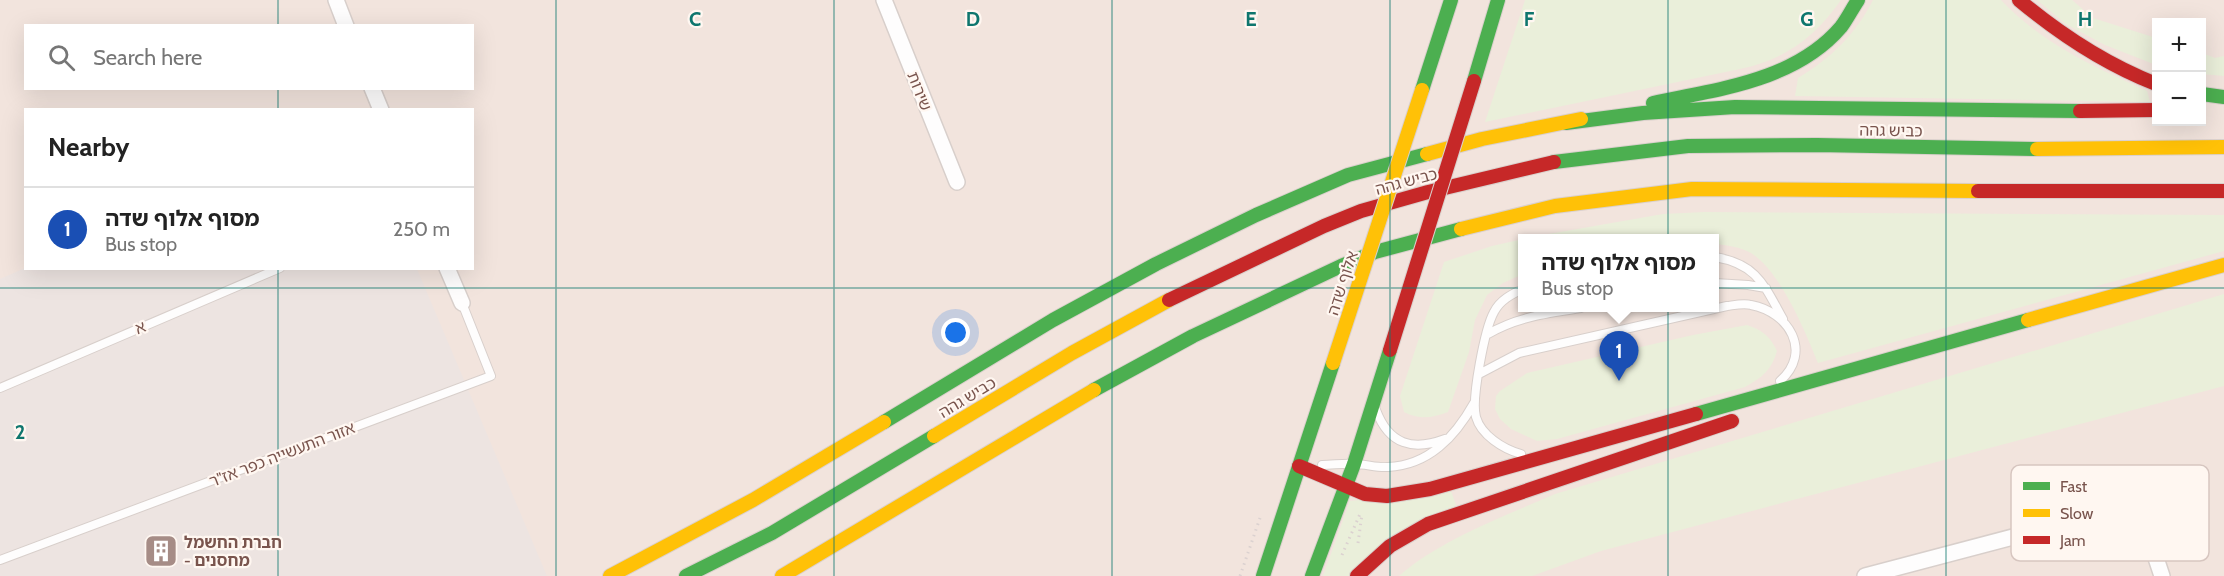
<!DOCTYPE html>
<html lang="en">
<head>
<meta charset="utf-8">
<style>
  :root { --surface:#fff; --page:#f2f2f2; --text:#222; --muted:#767676; --line:#e0e0e0; --accent:#ea580c }
  body { margin:0; font-family:Cabin,"Noto Sans Hebrew",sans-serif; background:var(--page); color:var(--text) }
  .controls { position:absolute; right:18px; top:18px; display:grid; overflow:hidden; border-radius:0px; box-shadow:0 6px 24px #0002 }
  .controls button { width:54px; height:54px; display:grid; place-items:center; padding:0; border:0; border-bottom:2px solid var(--line); background:var(--surface); color:var(--text); font:30px sans-serif }
  .you { position:absolute; left:956px; top:333px; width:21px; height:21px; margin:-15px; border:4px solid #fff; border-radius:50%; background:#1a73e8; box-shadow:0 0 0 9px #1a73e833 }
  .badge { display:grid; place-items:center; width:39px; height:39px; border-radius:50%; background:var(--accent); color:#fff; font-size:20px; font-weight:700 }
  .pin { position:absolute; translate:-50% -50px; filter:drop-shadow(0 2px 3px #0008) }
  .pin::after { content:''; position:absolute; top:32px; width:21px; height:18px; background:inherit; clip-path:polygon(0 0,100% 0,50% 100%) }
  .popup { position:absolute; left:1518px; top:234px; width:201px; height:78px; box-sizing:border-box; display:grid; place-content:center; border-radius:0px; background:var(--surface); filter:drop-shadow(0 2px 4px #0005); font-size:20px; white-space:nowrap; color:var(--muted) }
  .popup b { font-size:22px; color:var(--text) }
  .popup::after { content:''; position:absolute; left:50%; top:100%; margin-left:-12px; border:12px solid transparent; border-top-color:var(--surface) }
  .list { margin:0; padding:0; list-style:none }
  h2 { display:flex; justify-content:space-between; align-items:center; height:78px; margin:0; padding:0 24px; font-size:26px }
  h2 small { font-size:20px; font-weight:400; color:var(--muted) }
  .list li { display:grid; grid-template-columns:39px 1fr auto; gap:18px; align-items:center; box-sizing:border-box; height:84px; padding:0 24px; border-top:2px solid var(--line) }
  .list b { display:block; font-size:22px; white-space:nowrap }
  .list p { margin:0; font-size:20px; white-space:nowrap; color:var(--muted) }
  .list em { font-size:20px; font-style:normal; color:var(--muted) }
  .icon { flex:none; width:33px; height:33px; fill:none; stroke:currentColor; stroke-width:2; stroke-linecap:round; stroke-linejoin:round }
  .map { position:relative; flex:none; width:2224px; height:576px; overflow:hidden }
  .search { position:absolute; background:var(--surface); box-shadow:0 6px 24px #0002; left:24px; top:24px; width:450px; height:66px; display:flex; align-items:center; gap:15px; box-sizing:border-box; padding:0 21px; border-radius:0px; color:var(--muted); font-size:22px }
  .panel { position:absolute; background:var(--surface); box-shadow:0 6px 24px #0002; left:24px; top:108px; width:450px; height:162px; border-radius:0px }
  .map>svg:first-child { display:block }
</style>
</head>
<body>
<div class="map">
<svg width="2224" height="576" viewBox="0 0 2224 576">
  <rect width="100%" height="100%" fill="#f9f3ef"/>
  <!-- residential -->
  <path fill="#f2e4dd" fill-rule="evenodd" d="M0 0H2224V576H0ZM2156 22H2202V122H2156ZM26 26H472V88H26ZM26 110H472V268H26ZM1523 238H1715V308H1523Z"/>
  <!-- industrial -->
  <path fill="#ede4e1" d="M25 268 417 269 547 576H0V279Z"/>
  <!-- green -->
  <path fill="#eaefda" d="M1525 0H1841C1814 38 1786 59 1740 69L1485 122Z
    M1873 0H2001C2044 45 2091 65 2147 91L2150 102 1795 96 1798 78C1830 59 1856 34 1873 0Z
    M2037 0H2072L2093 18 2156 38V65L2105 45 2066 24Z
    M2202 53 2215 58 2224 56V76L2202 74Z
    M1705 212 2221 215H2224V251L1818 363C1805 331 1781 272 1751 253 1740 247 1727 245 1715 244V238H1526L1663 214Z
    M1523 239V274L1503 283 1487 295 1475 320 1469 352 1448 412C1432 418 1420 420 1404 412L1400 396 1444 262 1492 246Z
    M2224 294V386L1601 551 1532 576H1399C1438 541 1507 515 1555 494Z
    M1747 325C1762 330 1770 336 1777 351 1772 369 1762 378 1745 387L1557 439 1537 441 1511 429 1500 419 1495 409 1496 396 1500 391 1527 373 1693 335Z
    M1451 491 1456 505 1350 576H1323L1350 501Z"/>
  <g fill="none" stroke-linecap="round" stroke-linejoin="round">
    <!-- lane casing -->
    <g stroke="#d8cfcb" stroke-width="10">
      <path id="lane" d="M1715 257C1757 264 1764 285 1783 319
        M1715 283 1748 285 1766 288
        M1488 334C1517 317 1548 313 1581 308
        M1479 374 1519 353 1727 306C1735 305 1744 303 1751 305 1789 312 1813 352 1780 381
        M0 388 280 268
        M1376 410C1389 445 1413 451 1445 439
        M1521 454C1503 449 1481 435 1476 417 1471 399 1485 328 1494 312 1500 300 1512 294 1523 289
        M1322 465C1333 465 1344 463 1355 464 1366 464 1377 468 1388 467 1429 465 1455 437 1474 403
        M0 560 491 376 462 303"/>
    </g>
    <!-- street casing -->
    <g stroke="#d8cfcb" stroke-width="18">
      <path id="street" d="M336 0 346 26
        M884 0 957 182
        M372 88 381 110
        M447 268 462 303
        M1865 576 2138 504 2162 576"/>
    </g>
    <!-- fast casing -->
    <g stroke="#dad0cc" stroke-width="16">
      <path id="fast" d="M1474 81 1498 0
        M1422 90 1451 0
        M2202 94 2224 97
        M1653 103C1718 89 1795 81 1841 27 1847 19 1852 9 1858 0
        M1566 123 1643 113 1735 107 2080 111
        M1554 162 1688 146 1817 145 2037 149
        M1094 390 1193 336 1341 266 1375 252 1461 229
        M1696 414 2028 320
        M884 422 1053 320 1156 264 1256 215 1348 175 1427 154
        M686 576 772 533 934 436
        M1263 576 1333 363
        M1312 576 1354 464 1390 350"/>
    </g>
    <!-- slow casing -->
    <g stroke="#dad0cc" stroke-width="16">
      <path id="slow" d="M2037 149 2224 147
        M1427 154 1482 139 1581 119
        M1461 229 1555 206 1692 189 1978 191
        M2028 320 2224 265
        M934 436 1072 353 1169 300
        M610 576 753 500 884 422
        M782 576 1094 390"/>
    </g>
    <!-- jam casing -->
    <g stroke="#dad0cc" stroke-width="16">
      <path id="jam" d="M2019 0C2061 35 2105 64 2156 84
        M2080 111 2156 110
        M1978 191H2224
        M1169 300 1324 226 1361 211 1428 192 1554 162
        M1299 466 1365 494 1387 496 1430 489 1696 414
        M1357 576 1390 546 1428 524 1732 421"/>
    </g>
    <!-- path -->
    <path stroke="#dbd1d0" stroke-width="3" stroke-dasharray="1.5 4.5" stroke-linecap="butt" d="M1358 543 1362 514
      M1342 555 1360 514
      M1240 576 1260 518"/>
    <!-- lane -->
    <use href="#lane" stroke="#fefdfd" stroke-width="8"/>
    <!-- street -->
    <use href="#street" stroke="#fefdfd" stroke-width="15"/>
    <!-- fast -->
    <use href="#fast" stroke="#4caf50" stroke-width="14"/>
    <!-- slow -->
    <use href="#slow" stroke="#ffc107" stroke-width="14"/>
    <!-- jam -->
    <use href="#jam" stroke="#c62828" stroke-width="14"/>
    <!-- slow-bridge casing -->
    <g stroke="#dad0cc" stroke-width="16" stroke-linecap="butt">
      <path id="slow-bridge" d="M1333 363 1422 90"/>
    </g>
    <!-- jam-bridge casing -->
    <g stroke="#dad0cc" stroke-width="16" stroke-linecap="butt">
      <path id="jam-bridge" d="M1390 350 1474 81"/>
    </g>
    <!-- slow-bridge -->
    <use href="#slow-bridge" stroke="#ffc107" stroke-width="14"/>
    <!-- jam-bridge -->
    <use href="#jam-bridge" stroke="#c62828" stroke-width="14"/>
  </g>
  <!-- grid -->
  <path fill="none" stroke="#0f766e" stroke-width="1.5" stroke-opacity="0.55" d="M278 0V26M556 0V576M834 0V576M1112 0V576M1390 0V576M1668 0V576M1946 0V576M278 88V110M278 268V576M0 288H2224"/>
  <!-- icons -->
  <defs>
    <g id="building-square" transform="scale(1.725)"><rect x="-9" y="-9" width="18" height="18" rx="4" fill="#a68c86" stroke="#fff7f1"/><path d="M-4-6H4V6H1V3H-1V6H-4ZM-2.5-4.3h1.7v1.8h-1.7ZM.8-4.3h1.7v1.8H.8ZM-2.5-1h1.7V.8h-1.7ZM.8-1h1.7V.8H.8Z" fill="#fff"/></g>
  </defs>
  <g fill-rule="evenodd">
    <use href="#building-square" x="161" y="551"/>
  </g>
  <g text-anchor="middle" stroke-width="4.5" stroke-linejoin="round" paint-order="stroke">
    <!-- street labels -->
    <g font-size="16" fill="#79544d" stroke="#fff7f1">
      <text transform="translate(920 91) rotate(68)" y="6">שירות</text>
      <text transform="translate(1891 130) rotate(1)" y="6">כביש גהה</text>
      <text transform="translate(1406 181) rotate(-15)" y="6">כביש גהה</text>
      <text transform="translate(1342 283) rotate(-72)" y="6">אלוף שדה</text>
      <text transform="translate(140 327) rotate(-23)" y="6">א</text>
      <text transform="translate(967 397) rotate(-31)" y="6">כביש גהה</text>
      <text transform="translate(282 454) rotate(-21)" y="6">אזור התעשייה כפר אז"ר</text>
    </g>
    <!-- poi labels -->
    <g font-size="16" font-weight="bold" fill="#79544d" stroke="#fff7f1" text-anchor="start">
      <text x="184" y="548">חברת החשמל<tspan x="184" dy="18">- מחסנים</tspan></text>
    </g>
  </g>
  <!-- legend -->
  <rect x="2011" y="465" width="198" height="96" rx="9" fill="#fff7f1" stroke="#d7c6c0" stroke-width="1.5"/>
  <rect x="2023" y="482" width="27" height="8" fill="#4caf50"/>
  <rect x="2023" y="509" width="27" height="8" fill="#ffc107"/>
  <rect x="2023" y="536" width="27" height="8" fill="#c62828"/>
  <g font-size="16" fill="#79544d">
    <text x="2060" y="492">Fast</text>
    <text x="2060" y="519">Slow</text>
    <text x="2060" y="546">Jam</text>
  </g>
  <g font-size="20" text-anchor="middle" font-weight="bold" fill="#0f766e" stroke="#fff7f1" stroke-width="4.5" stroke-linejoin="round" paint-order="stroke">
    <text x="695" y="26">C</text>
    <text x="973" y="26">D</text>
    <text x="1251" y="26">E</text>
    <text x="1529" y="26">F</text>
    <text x="1807" y="26">G</text>
    <text x="2085" y="26">H</text>
    <text x="20" y="439">2</text>
  </g>
</svg>
<div class="controls">
<button>+</button>
<button>−</button>
</div>
<div class="you"></div>
<div class="pin badge" style="left:1619px;top:381px;background:#1a4fb4">1</div>
<div class="popup"><b>מסוף אלוף שדה</b>Bus stop</div>
<div class="search"><svg class="icon" aria-label="search" viewBox="0 0 24 24"><circle cx="10" cy="10" r="6"/><path d="M15 15l6 6"/></svg>Search here</div>
<section class="panel">
<h2>Nearby<small></small></h2>
<ul class="list">
<li><span class="badge" style="background:#1a4fb4">1</span><div><b>מסוף אלוף שדה</b><p>Bus stop</p></div><em>250 m</em></li>
</ul>
</section>
</div>
</body>
</html>
